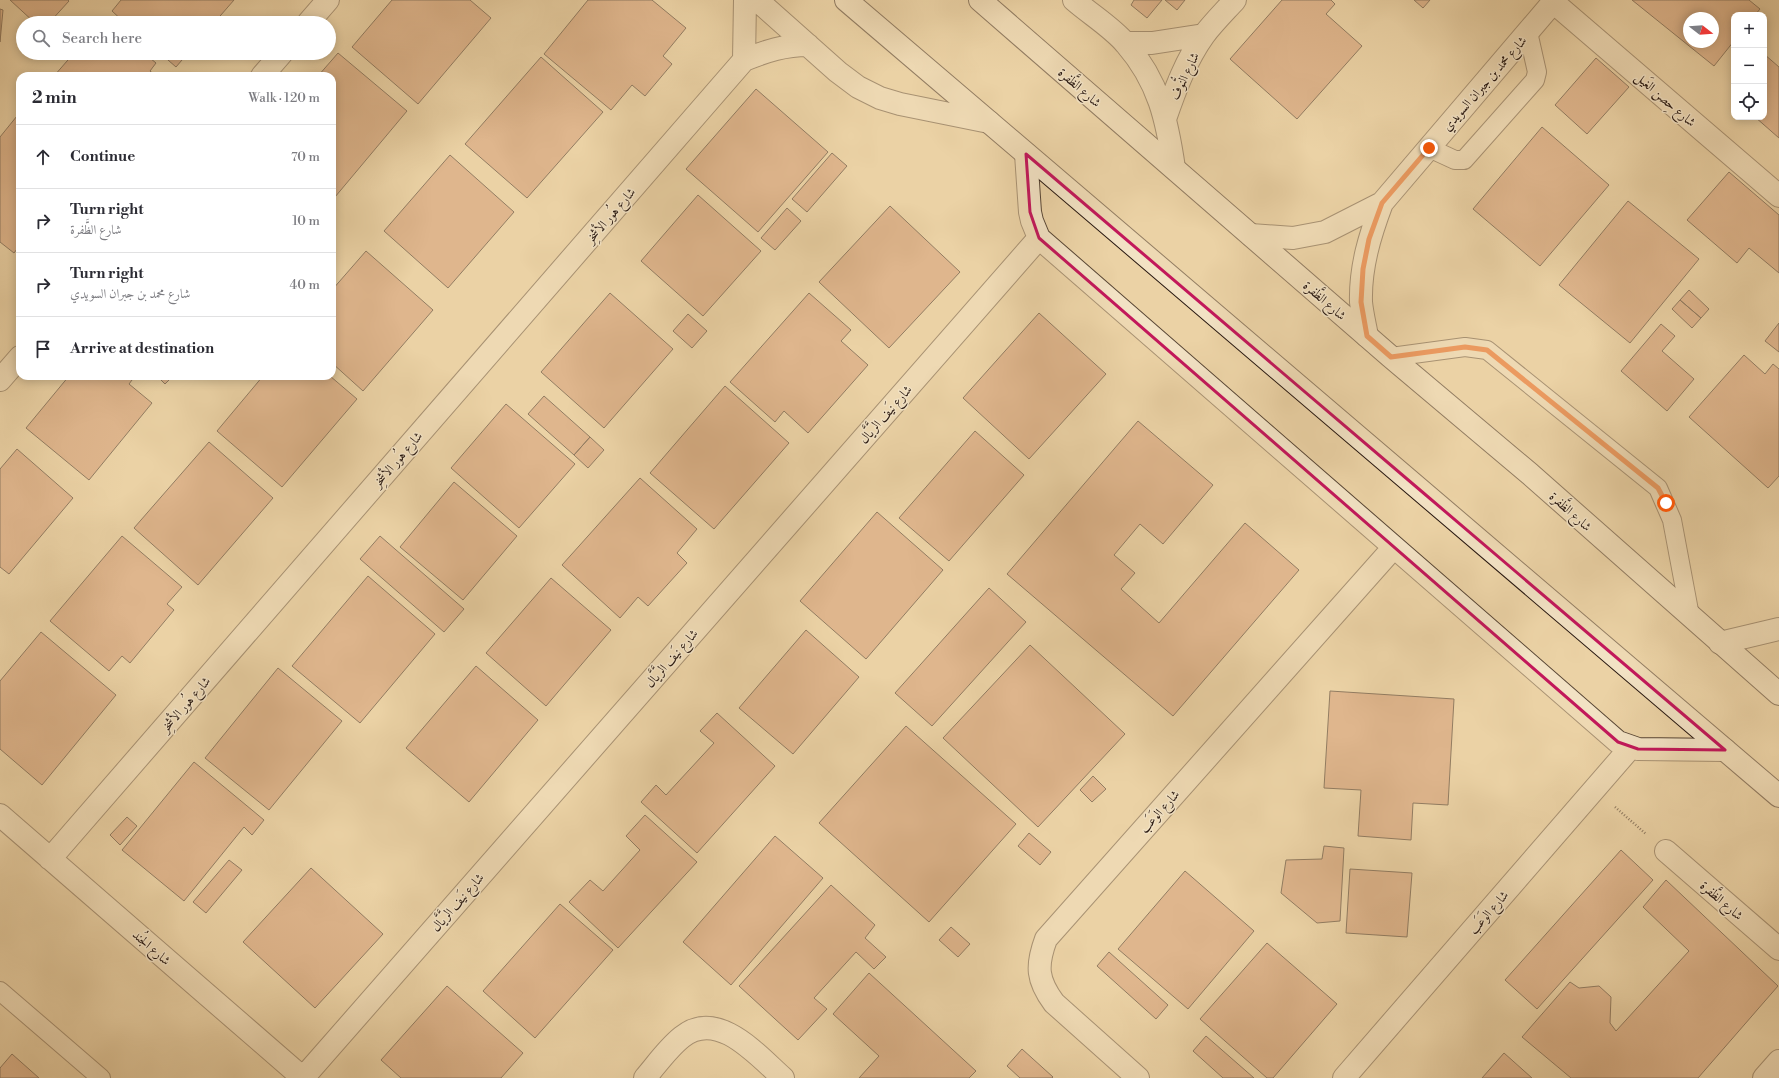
<!DOCTYPE html>
<html lang="en">
<head>
<meta charset="utf-8">
<style>
  :root { --surface:#fff; --page:#f2f2f3; --text:#2b2b33; --muted:#7c7c81; --line:#e1e1e2 }
  body { margin:0; font-family:"Libre Bodoni",Amiri,serif; background:var(--page); color:var(--text) }
  .controls { position:absolute; right:12px; top:12px; display:grid; overflow:hidden; border-radius:8px; box-shadow:0 2px 10px #0003 }
  .controls button { width:36px; height:36px; display:grid; place-items:center; padding:0; border:0; border-bottom:1px solid var(--line); background:var(--surface); color:var(--text); font:20px sans-serif }
  .compass { position:absolute; left:1683px; top:12px; width:36px; height:36px; border-radius:50%; background:var(--surface); box-shadow:0 2px 10px #0003; rotate:107deg }
  .stop { position:absolute; width:12px; height:12px; margin:-9px; border:3px solid #ea580c; border-radius:50%; background:#fff }
  .stop.end { background:#ea580c; border-color:#fff; box-shadow:0 1px 4px #0008 }
  .list { margin:0; padding:0; list-style:none }
  h2 { display:flex; justify-content:space-between; align-items:center; height:52px; margin:0; padding:0 16px; font-size:17px }
  h2 small { font-size:13px; font-weight:400; color:var(--muted) }
  .list li { display:grid; grid-template-columns:26px 1fr auto; gap:12px; align-items:center; box-sizing:border-box; height:64px; padding:0 16px; border-top:1px solid var(--line) }
  .list b { display:block; font-size:15px; white-space:nowrap }
  .list p { margin:0; font-size:13px; white-space:nowrap; color:var(--muted) }
  .list em { font-size:13px; font-style:normal; color:var(--muted) }
  .icon { flex:none; width:22px; height:22px; fill:none; stroke:currentColor; stroke-width:2; stroke-linecap:round; stroke-linejoin:round }
  .map { position:relative; flex:none; width:1779px; height:1078px; overflow:hidden }
  .search { position:absolute; background:var(--surface); box-shadow:0 2px 10px #0003; left:16px; top:16px; width:320px; height:44px; display:flex; align-items:center; gap:10px; box-sizing:border-box; padding:0 14px; border-radius:22px; color:var(--muted); font-size:15px }
  .panel { position:absolute; background:var(--surface); box-shadow:0 2px 10px #0003; left:16px; top:72px; width:320px; height:308px; border-radius:12px }
  .map>svg:first-child { display:block }
</style>
</head>
<body>
<div class="map">
<svg width="1779" height="1078" viewBox="0 0 1779 1078">
  <rect width="100%" height="100%" fill="#ebd2a5"/>
  <filter id="stains"><feTurbulence type="fractalNoise" baseFrequency=".005" numOctaves="4"/><feColorMatrix values="0 0 0 0 .2 0 0 0 0 .09 0 0 0 0 .02 0 0 0 .5 -.17"/></filter>
  <radialGradient id="worn" r=".72"><stop offset=".6" stop-color="#630" stop-opacity="0"/><stop offset="1" stop-color="#630" stop-opacity=".3"/></radialGradient>
  <!-- building -->
  <path fill="#d19570" stroke="#271710" fill-rule="evenodd" d="M10 0H68L69 1 49 23H35Z
    M121 0H234L214 23H125L112 11Z
    M392 0H470L491 18 418 104 352 47Z
    M588 0H652L686 28 663 56 672 64 645 96 632 85 611 110 544 54Z
    M1134 0H1162L1147 18 1131 5Z
    M1165 0H1185L1177 10Z
    M1282 0H1331L1335 4 1326 14 1362 46 1297 119 1230 59Z
    M1414 0H1430L1423 8Z
    M1632 0H1749L1760 9 1755 15H1734V41L1714 66ZM1689 18H1713V42H1689Z
    M0 9 3 10 0 42Z
    M74 53H144L156 63 150 71 156 76H54Z
    M160 53H188L176 67Z
    M338 53 407 111 335 197 332 195V76H318Z
    M1764 54 1779 67V138L1755 117H1764Z
    M541 57 603 112 527 198 465 144Z
    M1596 58 1629 87 1587 134 1555 105Z
    M756 89 828 152 758 232 686 169Z
    M17 116 20 119V245L14 253 0 242V137Z
    M1542 127 1609 185 1540 266 1473 209Z
    M832 153 847 166 807 212 792 199Z
    M450 155 514 212 448 288 384 231Z
    M1729 172 1779 215V273L1749 248 1737 263 1687 220Z
    M698 195 761 251 703 316 641 261Z
    M1628 201 1699 259 1630 343 1559 285Z
    M890 206 960 272 889 348 819 282Z
    M787 208 801 221 775 250 761 238Z
    M366 251 433 310 363 391 332 363V290Z
    M1689 290 1709 309 1701 318 1680 300Z
    M610 293 673 349 604 428 541 372Z
    M809 293 851 330 841 341 868 365 808 433 784 411 775 422 730 382Z
    M1680 300 1701 318 1692 328 1672 309Z
    M1039 313 1106 374 1029 459 963 398Z
    M688 314 707 331 692 348 673 331Z
    M1779 323V352L1765 341Z
    M1661 324 1675 336 1662 351 1694 379 1667 411 1621 371Z
    M1744 355 1765 374 1773 364 1779 369V476L1768 488 1689 417Z
    M69 376H135L129 384 152 403 89 480 26 428Z
    M157 376H173L165 384Z
    M263 376H330L357 399 282 487 217 431Z
    M725 386 789 443 714 529 650 473Z
    M544 396 590 437 574 455 528 414Z
    M506 404 575 464 519 528 451 468Z
    M1138 421 1213 485 1163 544 1140 524 1114 555 1135 573 1121 589 1159 623 1245 523 1299 570 1173 716 1007 574Z
    M975 431 1024 475 949 561 899 518Z
    M590 437 604 450 588 468 574 455Z
    M209 442 273 498 198 585 134 528Z
    M17 449 73 498 9 574 0 567V469Z
    M640 478 697 529 677 553 687 563 648 606 638 597 620 618 562 565Z
    M454 482 517 536 463 600 400 547Z
    M877 512 943 570 866 659 800 601Z
    M122 536 182 587 167 604 174 610 130 663 122 656 109 671 50 621Z
    M380 536 464 609 444 632 360 559Z
    M368 576 435 634 360 723 292 666Z
    M551 578 611 630 546 706 486 653Z
    M989 588 1026 622 932 726 895 693Z
    M806 630 859 677 793 754 739 708Z
    M41 632 116 695 42 785 0 749V681Z
    M1030 645 1125 734 1038 827 943 738Z
    M476 666 538 720 469 802 406 748Z
    M278 668 342 721 269 810 205 758Z
    M1330 691 1454 699 1448 805 1413 803 1411 840 1358 836 1361 790 1324 788Z
    M717 713 775 766 697 853 641 802 656 785 666 795 714 743 700 731Z
    M906 726 1016 824 929 922 819 823Z
    M194 762 264 820 252 835 244 827 184 901 122 850Z
    M1093 776 1106 789 1092 802 1080 790Z
    M645 815 697 862 618 948 569 902 590 880 603 891 640 850 626 836Z
    M127 817 137 826 120 845 110 835Z
    M1029 833 1051 852 1040 865 1018 846Z
    M775 836 823 878 731 985 683 942Z
    M1324 846 1344 848 1340 921 1317 923 1281 893 1286 860 1322 859Z
    M1621 850 1653 880 1537 1009 1505 980Z
    M229 860 242 870 206 913 193 902Z
    M311 868 383 934 315 1008 243 942Z
    M1350 869 1412 873 1407 937 1346 933Z
    M1185 871 1254 931 1188 1009 1118 949Z
    M1666 880 1778 986 1698 1078H1571L1522 1037 1570 982 1579 988 1599 986 1611 997 1610 1023 1616 1031 1689 951 1643 907Z
    M831 885 875 925 865 938 886 957 874 969 856 952 814 998 827 1009 798 1040 739 986Z
    M560 904 613 950 535 1038 483 991Z
    M951 927 970 944 958 957 939 940Z
    M1267 943 1337 1004 1273 1078H1267L1200 1019Z
    M1109 952 1168 1005 1156 1019 1097 966Z
    M869 973 976 1071 969 1078H859L879 1056 833 1014Z
    M447 986 523 1053 501 1078H401L381 1060Z
    M1206 1036 1254 1078H1223L1193 1051Z
    M1022 1049 1053 1077 1052 1078H1020L1007 1066Z
    M1504 1053 1532 1078H1482Z
    M12 1054 39 1078H0V1068Z"/>
  <g fill="none" stroke-linecap="round" stroke-linejoin="round">
    <!-- service casing -->
    <g stroke="#584635" stroke-width="20">
      <path id="service" d="M1429 148 1455 160H1464L1535 80 1537 72 1528 32
        M1391 357 1465 347 1487 350 1658 488 1672 520 1690 616
        M0 991 101 1078"/>
    </g>
    <!-- minor casing -->
    <g stroke="#584635" stroke-width="24">
      <path id="minor" d="M757 0 838 72 858 87 880 98 900 104 989 122
        M1074 0C1090 14 1113 28 1126 44 1159 82 1167 120 1174 168
        M1553 2 1779 196
        M308 23 328 0
        M1125 43H1152L1204 35
        M744 60 745 0
        M262 76 282 53
        M1165 119C1175 90 1186 60 1204 35 1213 23 1225 11 1235 0
        M1026 154 1030 212 1032 221 1039 238 1618 742 1638 749 1725 750
        M1251 235 1293 238 1325 232 1382 203 1555 0
        M1367 336C1365 325 1362 313 1361 302 1360 267 1370 235 1382 203
        M0 380 20 357
        M1720 643 1779 629
        M0 815 303 1078
        M1666 851 1779 949
        M50 859 744 60C766 51 785 45 808 45
        M303 1078 1039 238
        M645 1078C657 1064 668 1048 682 1037 718 1008 758 1056 783 1078
        M1138 1078 1054 1003C1037 980 1036 966 1046 939L1394 547
        M1344 1078 1631 747
        M1764 1078 1779 1061"/>
    </g>
    <!-- secondary casing -->
    <g stroke="#271710" stroke-width="24">
      <path id="secondary" d="M846 0 1779 796
        M980 0 1391 357 1530 474 1779 694"/>
    </g>
    <!-- path -->
    <path stroke="#271710" stroke-width="2.5" stroke-dasharray="1 2" stroke-linecap="butt" d="M1615 807 1646 834"/>
    <!-- service -->
    <use href="#service" stroke="#f2e2c4" stroke-width="18"/>
    <!-- minor -->
    <use href="#minor" stroke="#f2e2c4" stroke-width="22"/>
    <!-- secondary -->
    <use href="#secondary" stroke="#f2e2c4" stroke-width="22"/>
  </g>
  <g fill="none" stroke-linecap="round" stroke-linejoin="round">
    <!-- route -->
    <path stroke="#ea580c" stroke-width="5" d="M1429 148 1382 203 1369 239 1363 269 1361 302 1367 336 1391 357 1465 347 1487 350 1658 488 1666 503"/>
  </g>
  <!-- marked area -->
  <path d="M0 0H1779V1078H0ZM1026 154 1427 496 1725 750 1638 749 1618 742 1039 238 1030 212Z" fill="#ebd2a5" fill-opacity=".55" fill-rule="evenodd"/>
  <path fill="none" stroke="#c2185b" stroke-width="3" stroke-linejoin="round" d="M1026 154 1427 496 1725 750 1638 749 1618 742 1039 238 1030 212Z"/>
  <g text-anchor="middle" stroke-width="3" stroke-linejoin="round" paint-order="stroke">
    <!-- street labels -->
    <g font-size="13" fill="#271710" stroke="#f2e2c4">
      <text transform="translate(1184 76) rotate(-65)" y="5">شارع النُّوف</text>
      <text transform="translate(1484 83) rotate(-49)" y="5">شارع محمد بن جبران السويدي</text>
      <text transform="translate(1080 87) rotate(41)" y="5">شارع الظَّفرة</text>
      <text transform="translate(1666 99) rotate(41)" y="5">شارع حِصن الغَيل</text>
      <text transform="translate(610 215) rotate(-49)" y="5">شارع هُور الأشخِر</text>
      <text transform="translate(1325 300) rotate(41)" y="5">شارع الظَّفرة</text>
      <text transform="translate(885 414) rotate(-49)" y="5">شارع نَيف الرَّيَّال</text>
      <text transform="translate(397 459) rotate(-49)" y="5">شارع هُور الأشخِر</text>
      <text transform="translate(1571 511) rotate(42)" y="5">شارع الظَّفرة</text>
      <text transform="translate(671 658) rotate(-49)" y="5">شارع نَيف الرَّيَّال</text>
      <text transform="translate(185 704) rotate(-49)" y="5">شارع هُور الأشخِر</text>
      <text transform="translate(1159 811) rotate(-48)" y="5">شارع الوَعَب</text>
      <text transform="translate(1722 900) rotate(41)" y="5">شارع الظَّفرة</text>
      <text transform="translate(457 902) rotate(-49)" y="5">شارع نَيف الرَّيَّال</text>
      <text transform="translate(1488 912) rotate(-49)" y="5">شارع الوَعَب</text>
      <text transform="translate(152 947) rotate(41)" y="5">شارع الجُند</text>
    </g>
  </g>
  <rect width="100%" height="100%" filter="url(#stains)"/>
  <rect width="100%" height="100%" fill="url(#worn)"/>
</svg>
<div class="controls">
<button>+</button>
<button>−</button>
<button><svg class="icon" aria-label="locate" viewBox="0 0 24 24"><circle cx="12" cy="12" r="6"/><path d="M12 2v4M12 18v4M2 12h4M18 12h4"/></svg></button>
</div>
<svg class="compass" viewBox="-18 -18 36 36"><path d="M0-13l5 13h-10z" fill="#e53935"/><path d="M0 13l5-13h-10z" fill="#7c7c81"/></svg>
<div class="stop" style="left:1666px;top:503px"></div>
<div class="stop end" style="left:1429px;top:148px"></div>
<div class="search"><svg class="icon" aria-label="search" viewBox="0 0 24 24"><circle cx="10" cy="10" r="6"/><path d="M15 15l6 6"/></svg>Search here</div>
<section class="panel">
<h2>2 min<small>Walk · 120 m</small></h2>
<ul class="list">
<li><svg class="icon" aria-label="ahead" viewBox="0 0 24 24"><path d="M12 20V5M6 11l6-6 6 6"/></svg><div><b>Continue</b></div><em>70 m</em></li>
<li><svg class="icon" aria-label="right" viewBox="0 0 24 24"><path d="M7 20v-9h11M14 6l5 5-5 5"/></svg><div><b>Turn right</b><p>شارع الظَّفرة</p></div><em>10 m</em></li>
<li><svg class="icon" aria-label="right" viewBox="0 0 24 24"><path d="M7 20v-9h11M14 6l5 5-5 5"/></svg><div><b>Turn right</b><p>شارع محمد بن جبران السويدي</p></div><em>40 m</em></li>
<li><svg class="icon" aria-label="arrive" viewBox="0 0 24 24"><path d="M6 21V4h12l-3 4 3 4H6"/></svg><div><b>Arrive at destination</b></div></li>
</ul>
</section>
</div>
</body>
</html>
